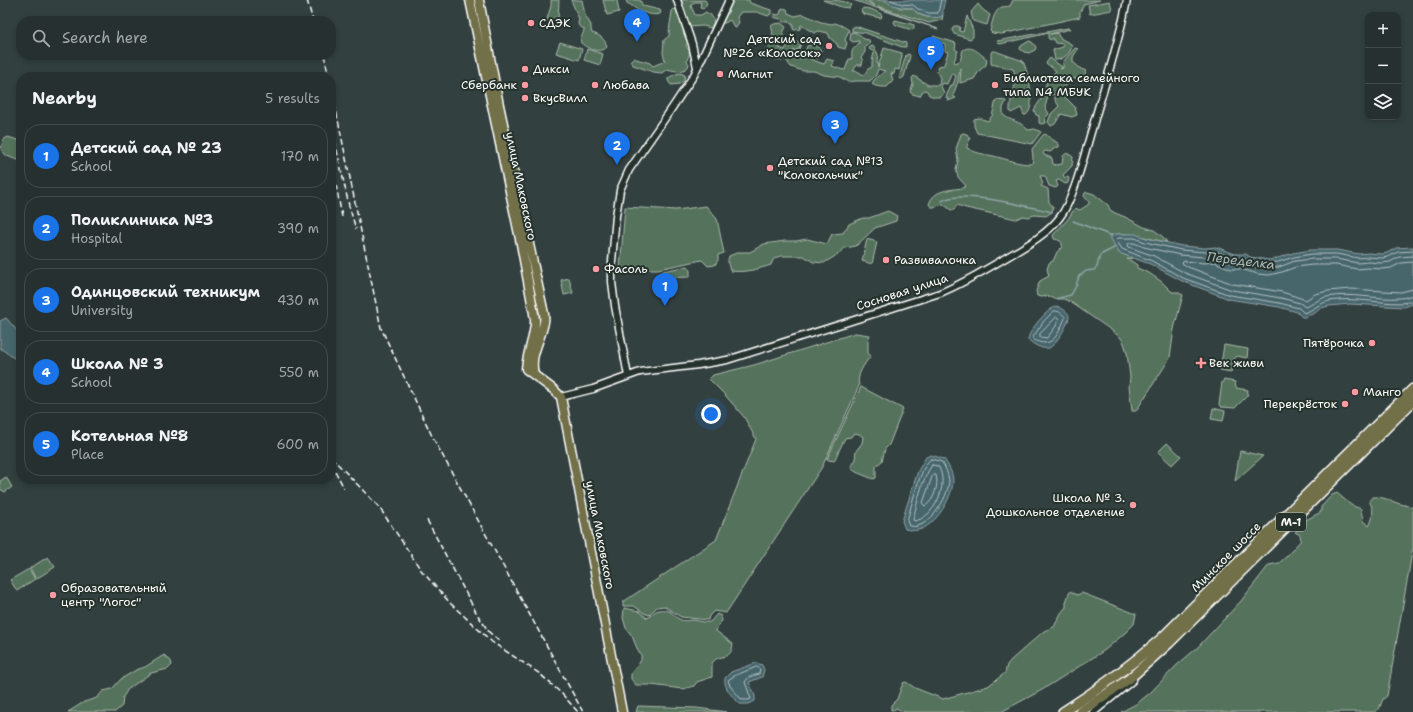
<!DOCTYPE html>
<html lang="en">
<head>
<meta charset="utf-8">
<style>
  :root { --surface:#263030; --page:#2e3838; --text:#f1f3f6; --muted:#a4a9ab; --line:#424b4c; --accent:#1a73e8 }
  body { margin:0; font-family:"Shantell Sans",sans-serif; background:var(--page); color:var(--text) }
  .controls { position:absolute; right:12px; top:12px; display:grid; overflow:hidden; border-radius:8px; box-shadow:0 2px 6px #0003 }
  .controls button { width:36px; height:36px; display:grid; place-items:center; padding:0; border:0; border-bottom:1px solid var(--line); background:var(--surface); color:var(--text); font:20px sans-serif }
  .you { position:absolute; left:711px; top:414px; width:14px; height:14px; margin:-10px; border:3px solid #fff; border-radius:50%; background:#1a73e8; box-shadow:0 0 0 6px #1a73e833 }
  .badge { display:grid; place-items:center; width:26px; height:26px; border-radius:50%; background:var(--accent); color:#fff; font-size:13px; font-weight:700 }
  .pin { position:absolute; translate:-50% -33px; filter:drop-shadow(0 1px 2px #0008) }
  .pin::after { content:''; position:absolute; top:21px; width:14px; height:12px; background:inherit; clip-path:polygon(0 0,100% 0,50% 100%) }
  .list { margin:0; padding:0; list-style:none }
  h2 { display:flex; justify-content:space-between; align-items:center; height:52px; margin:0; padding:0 16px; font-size:17px }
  h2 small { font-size:13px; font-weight:400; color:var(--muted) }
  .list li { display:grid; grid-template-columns:26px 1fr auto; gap:12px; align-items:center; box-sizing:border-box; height:64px; margin:0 8px 8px; padding:0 8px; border:1px solid var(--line); border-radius:16px }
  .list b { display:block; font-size:15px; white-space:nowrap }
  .list p { margin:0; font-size:13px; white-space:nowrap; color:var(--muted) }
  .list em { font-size:13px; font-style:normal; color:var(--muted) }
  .icon { flex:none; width:22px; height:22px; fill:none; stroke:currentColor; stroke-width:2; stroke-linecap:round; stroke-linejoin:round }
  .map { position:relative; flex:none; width:1413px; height:712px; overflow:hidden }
  .search { position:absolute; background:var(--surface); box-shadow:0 2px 6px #0003; left:16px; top:16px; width:320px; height:44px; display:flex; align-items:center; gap:10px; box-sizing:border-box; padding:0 14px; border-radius:16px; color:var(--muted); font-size:15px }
  .panel { position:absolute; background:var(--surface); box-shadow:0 2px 6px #0003; left:16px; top:72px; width:320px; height:412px; border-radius:16px }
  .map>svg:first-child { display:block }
</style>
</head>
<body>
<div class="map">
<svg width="1413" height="712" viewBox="0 0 1413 712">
  <rect width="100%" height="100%" fill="#334040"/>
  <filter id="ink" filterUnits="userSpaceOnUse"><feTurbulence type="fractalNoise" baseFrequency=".025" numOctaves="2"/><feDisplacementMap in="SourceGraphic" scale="8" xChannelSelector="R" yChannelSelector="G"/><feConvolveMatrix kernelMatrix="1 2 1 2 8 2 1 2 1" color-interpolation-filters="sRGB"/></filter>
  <g filter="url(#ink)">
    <!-- green -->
    <path fill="#55735b" stroke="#aab9ad" d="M551 0H559L558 21 554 25 549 24 547 19 551 6Z
      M571 0H582L585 15 591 25V29L592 33C600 35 605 39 607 47 600 54 588 49 581 43 579 38 584 34 584 29L579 26 578 24 579 19Z
      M603 0H617L619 12 607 15Z
      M626 0H640L643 6 660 10 661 12 660 14C654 16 643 13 638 10 634 8 632 5 627 3Z
      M681 0H705L707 3 705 7 703 9 700 7 701 2H694L691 6 695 15H701L706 12 711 15 714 21 711 28 703 26 689 27Z
      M731 0H749L750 3 771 10V14L768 16 757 12H741L737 17 739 22 736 28 734 27 730 20 725 23H720Z
      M823 0C831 0 845 0 851 5L849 8 841 7Z
      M853 0H863L875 6 867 0H887L900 8H912C919 18 935 20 943 15L942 20 929 23 880 7H878L938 29Z
      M1013 0H1100L1084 4 1080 12V17L1002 34 992 33 990 31C992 24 993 13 1000 8 1002 6 1007 7 1010 6Z
      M1110 1 1112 10 1090 14 1088 5Z
      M978 4 982 9 990 15 987 25 973 21 971 12Z
      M782 8 787 9 788 13 795 16 803 14 821 22 832 24 835 23C839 24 845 27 849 30L845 40 847 43 845 49 838 47 837 44 830 38 828 33 819 31 814 33 801 25 800 29 795 30 793 29V24H791L788 21 784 22 781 19 773 17 774 14 778 15 780 14Z
      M863 8 871 9 881 14 882 17 880 18 863 14 861 11Z
      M674 9H677L678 11 684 30 683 32 688 42 686 46C692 54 689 53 687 61L689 64 688 67C681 73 675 71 667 69L662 73 653 72 633 65 630 61 633 58 650 63 653 66 665 61 663 53 664 40 669 36C669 27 671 19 672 11Z
      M967 16 973 30V37L970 39 954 34 952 30 954 26H958L960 27 959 31 963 32Z
      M895 20 911 24 914 25V29L912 30 896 25 894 23Z
      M781 23 786 27 783 33V42L779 48 785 50 787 46H791L795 42H799L801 44 799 49 793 51 791 58 792 59 804 58 807 46C810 44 819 46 821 50L818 59 814 57 815 52 811 51 810 57 812 60 824 64 827 59 834 61 832 66C835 67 842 70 845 70L849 59H852C851 46 854 51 859 43V41L853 42 850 40 851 32C856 32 861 35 864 39L869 40 870 43 865 47V52L861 58 863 60 862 65H857L853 71H857L864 75 868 69 872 67V62L874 52 869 49 870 47 873 46 878 54 877 61 878 67 884 48 902 53V56L899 70 895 69 894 74 891 73 893 81 887 87C882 87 875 87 872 84L874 80 885 71 878 69 876 75 870 81H855L848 82 840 77 824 75 814 71H803L791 67 784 57 782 61 772 58 769 59 764 55C765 50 767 50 769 47 773 41 774 33 771 26L774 24Z
      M855 26 906 43V47H902L866 33 852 31V28Z
      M1068 28 1070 29 1050 34 1057 33 1060 38 1071 44 1072 46C1071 53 1063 60 1055 60L1053 50 1063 47V44L1055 43 1053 38 1050 40 1048 38V35L1049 33 1000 44 997 41Z
      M933 36 956 43 955 49 958 51 954 61 955 63 960 61 963 50C972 44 980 54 987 59L986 65 979 71 974 79 960 83 961 69 960 68 958 83 957 84 953 96 956 98 948 101 949 99 946 98V97L951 85H953L956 76 953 74 951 75 947 84 942 83 941 86 944 93 941 97H935L929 95 927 91 925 90 922 92 920 96 912 94 910 92 913 84 912 78 914 76 928 85H939L940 78 937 72 939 66 944 65 948 52 945 51V44L932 39Z
      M1029 41 1032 42 1036 47 1035 50 1029 53 1024 52 1020 49 1021 46Z
      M560 42 582 49 579 60 556 53Z
      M1075 48 1078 49 1073 57V62L1081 69 1086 71C1085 79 1076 78 1070 79L1061 93 1075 107 1077 115 1072 117 1061 114 1055 124 1051 126 1048 122 1051 114 1059 106 1055 100V95L1052 94 1048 97 1045 107 1049 114 1045 118 1046 123 1041 124 1039 123V116L1036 115 1034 110 1045 93 1046 84 1051 76 1056 71 1046 63 1050 58 1062 67 1060 69 1063 68V62Z
      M587 49 603 54 600 65 584 60Z
      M992 51H995L1023 61C1028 72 1037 107 1026 115H1024L1021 108 1011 113 1010 111C1009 96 1020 83 1013 69L991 64V53Z
      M909 54 910 56 904 77 901 79 899 78 906 55Z
      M680 73 685 75 684 81 680 84 671 85 668 81V78L676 74Z
      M996 100 1006 101 1003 108V115C1012 122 1019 120 1028 130L1035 129 1041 132 1032 144 977 133 974 126V119L979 118 988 121 992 116Z
      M963 133 967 134 970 139 967 146V148C978 155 989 154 1001 158 1011 161 1021 164 1032 164L1033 158 1032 149 1043 135 1045 134 1059 144V147L1054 148 1053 150 1050 152 1045 151 1043 153 1044 155 1052 158 1053 164 1056 165 1062 164 1063 156 1067 153 1073 157 1072 166 1063 175 1065 178 1067 177 1069 178 1068 183 1065 184 1059 180 1056 181 1058 186 1056 188 1049 186 1045 176H1040L1043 183 1041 186 1048 189 1049 202 1053 207 1052 212 1046 216 1034 215 1029 217 1023 216 1016 219 966 208 957 205 954 210H951L943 204 934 207H931L929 204C934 189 950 190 963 188L966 186 958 177 956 170 958 160 956 149 961 134Z
      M8 137 21 141V161C12 158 5 157 1 149L3 140Z
      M1087 192 1094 194 1108 205 1110 210 1115 213 1125 217 1144 227 1154 230 1163 237 1167 242C1148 239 1130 231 1111 235L1119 253 1133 258 1127 259 1133 262 1137 265V268L1149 273 1162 282 1172 292H1177L1183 295 1174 329 1170 358 1136 411H1132L1129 386 1130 377 1127 353 1124 343 1121 338 1111 330 1069 301 1064 299H1056L1047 296 1042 297 1037 296 1036 291 1040 281 1049 276 1047 269 1049 263 1053 261 1057 252 1062 247C1063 241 1059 240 1054 239L1053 235 1068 219 1075 208 1080 210 1089 204V202L1084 196 1085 193Z
      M706 206 717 219 724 253 718 255V260L715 265 708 266 702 260 658 269H620L625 207 676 210Z
      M888 211 897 216 896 221 875 228 856 246 845 248 837 255 824 263 813 262 804 256H782L777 257 773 260 771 265C759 269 744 273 731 271 728 266 727 262 729 256L739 252H750L764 244 785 241H796L807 239 827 244 832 234 843 233 849 224 863 218H869Z
      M867 239 877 242 872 264 862 261Z
      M688 266 690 271V277L664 278 663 271Z
      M569 278 573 293 564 295 561 280Z
      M855 333 870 335 868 340V353L871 356C864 364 856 375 859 386L822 467 726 613 714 611 709 616 708 620 681 617 664 606 657 607 649 615 644 613 634 606H623V602L716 540 756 439 744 417 725 395 709 379 713 375 754 365Z
      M1224 345 1248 349 1247 358 1237 356 1234 359 1231 372 1220 370Z
      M1224 380 1235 382 1236 388 1248 390 1247 396 1235 408 1221 407 1219 405 1222 382Z
      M861 387 903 409 889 445 885 449 882 461 876 466V478L873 479 856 472 852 469 851 466 855 459 856 451 862 443 863 437 859 434 854 433 851 437 845 438 834 461 829 460 827 459Z
      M1213 408 1225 411 1223 421 1211 419Z
      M1167 443 1181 456 1172 465 1158 452Z
      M1240 451 1263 456 1235 481Z
      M6 477 12 487 5 492 0 489V481Z
      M1337 493 1351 505 1361 509 1363 521 1369 526C1374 518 1374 509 1369 501L1372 497C1382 496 1391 501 1400 504 1405 505 1409 506 1413 508V547L1387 696 1383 699 1379 709 1374 712H1121L1136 704 1150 693 1177 665 1197 648 1241 601 1269 565 1279 563 1287 556 1301 540 1300 535 1295 532 1300 528 1302 524 1306 520 1321 512V507L1332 495Z
      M48 557 55 567 36 579 30 568Z
      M29 569 35 579 17 591 10 580Z
      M1070 591 1077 595 1082 593 1136 614 1134 624 1126 632 1105 650 1042 690 1001 712H906L899 710 897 708 893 710H891V705L897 699 903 683 906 682 915 688 943 699 988 686 1005 673 1007 665 1011 660 1044 631 1054 627 1061 613 1066 607V602Z
      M624 608 639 611 647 618C652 616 654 610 660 610 671 608 672 615 679 619 684 622 689 620 694 620 700 621 704 623 710 622L717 614 721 616 722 621 718 625 716 631 733 644C731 658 726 655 716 659L712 663V677L697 682 694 686 683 689 651 685H636L631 679V673L638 665 641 660V655L638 651 632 636 626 628 623 618Z
      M164 655 171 661 172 665 168 669 151 673 128 689 123 697 122 706 115 712H68L84 702 97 698 103 691 112 689 121 679 136 670 145 667Z
      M638 706 696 708 727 712H636Z"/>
    <!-- water -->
    <path fill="#46666c" stroke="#90a3a7" d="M884 0H945C944 4 942 10 943 14L941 17C931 19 919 16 912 8 902 7 893 7 884 0Z
      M1116 234H1135L1146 238 1182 246 1205 248 1216 247 1235 254H1246L1250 257 1269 260 1278 258 1293 253 1311 250H1337L1359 254 1368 253 1382 254 1387 253 1396 248 1413 247V304L1404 307 1350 304 1329 306 1321 308 1315 313 1305 317H1302L1297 312 1279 307 1229 299 1182 281 1150 264 1119 253 1111 239V235Z
      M1057 306C1061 308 1068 311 1069 316 1070 322 1055 346 1049 348 1042 350 1033 344 1028 340 1028 331 1048 308 1057 306Z
      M6 318 21 335V363L0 348V321Z
      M931 455 944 459C948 465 952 471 953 479 954 496 935 527 918 530 914 531 909 530 905 529L902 521 912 489 918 471 926 457Z
      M756 663 762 665 764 670 762 677 749 682 755 696V701L748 704H740C733 697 723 688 725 678L731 672Z"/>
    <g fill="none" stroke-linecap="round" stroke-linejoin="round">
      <!-- shore -->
      <path stroke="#b5c2c4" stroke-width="1" d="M890 0 902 4 913 5 918 9 928 13H938L941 0
        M1413 251 1398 252 1388 257 1382 258 1368 257 1358 258 1337 254H1312L1294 257 1278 262 1260 263 1249 261 1244 258H1233L1216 251 1205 252 1181 250 1145 242 1135 238H1118L1116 240 1122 249 1152 261 1183 278 1230 295 1279 303 1299 308 1304 313C1313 310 1320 303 1329 301 1353 297 1377 303 1401 303 1405 303 1409 301 1413 301
        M1413 256 1399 257 1390 262 1382 263 1368 262 1358 263 1336 259H1312L1295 261 1279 267 1260 268 1248 266 1242 263H1232L1215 256 1204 257 1180 255 1144 247 1134 243H1129L1128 245 1129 247 1154 256 1185 273 1232 290 1281 298 1300 303 1305 307C1313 305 1319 298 1327 297 1352 292 1376 300 1401 298 1405 298 1409 296 1413 295
        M1413 262 1401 263 1391 268 1382 269 1368 268 1357 269 1336 265H1312L1296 267 1282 272 1269 275 1258 274 1241 269H1231L1215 262 1204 263 1184 261 1182 263 1188 267 1233 284 1282 292 1306 300 1315 294 1328 291 1350 289 1401 292 1413 289
        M1054 311C1058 310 1064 314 1065 318 1059 333 1052 351 1033 339V337L1044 321Z
        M1057 317 1059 319 1056 326 1047 338 1040 337V334Z
        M931 459 942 462C945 467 948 473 949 480 949 495 934 521 918 526 915 527 912 526 909 526L907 521C911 508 921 464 931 459Z
        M932 465 938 466C950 484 934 519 914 521L913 519C918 501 921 481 932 465Z
        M933 475H936C939 485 934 501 925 506L923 504Z
        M757 667 760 669 759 674 749 677 745 682 751 699 748 700H742L730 686 728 680 734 676Z"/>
      <!-- stream -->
      <path stroke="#90a3a7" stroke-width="1.5" d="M942 201C959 189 1031 207 1052 212
        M1073 221 1112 236
        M1055 299 1071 295 1076 286 1079 276 1086 271 1094 270 1097 267 1100 255 1116 247"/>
      <!-- minor casing -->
      <g stroke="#fff" stroke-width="9">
        <path id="minor" d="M677 0 692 44 697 67
          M628 376 615 306 612 282V261L616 216 620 190 629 170 670 111 694 75 729 0
          M561 397 593 389 640 372 698 365 727 360 940 293C962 284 982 272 1002 260 1022 248 1046 236 1060 217 1074 199 1085 152 1092 129 1104 86 1119 44 1127 0
          M1094 712 1133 680"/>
      </g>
      <!-- major casing -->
      <g stroke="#fff" stroke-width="11">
        <path id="major" d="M470 0 521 244 535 319C536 335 527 351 526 369L554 390 561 397 622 712
          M479 0 499 105 543 309C544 313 545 318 544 322 541 340 529 355 534 374"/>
      </g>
      <!-- highway casing -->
      <g stroke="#fff" stroke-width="12">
        <path id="highway" d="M1063 712C1098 690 1130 666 1161 639L1413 389
          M1080 712 1129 679 1169 643 1413 401"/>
      </g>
      <!-- minor -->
      <use href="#minor" stroke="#26332d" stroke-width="6"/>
      <!-- major -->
      <use href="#major" stroke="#726f4a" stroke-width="8"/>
      <!-- highway -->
      <use href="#highway" stroke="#726f4a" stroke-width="9"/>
      <!-- rail -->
      <path stroke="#fff" stroke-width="1.5" stroke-dasharray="6 3" stroke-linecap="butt" d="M307 0 313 21
        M324 55 329 77
        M331 86 381 328 433 438 583 712
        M331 123 349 206 356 229
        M331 158 342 217
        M331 457 379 507 421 570 451 604 492 642 540 674 562 694 578 712
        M331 463 344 488
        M427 520 477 614 489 632 499 641"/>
    </g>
  </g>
  <!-- markers -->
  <g fill="#ff9aa2" stroke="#26332d" stroke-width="1.5">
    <circle cx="531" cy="23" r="4"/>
    <circle cx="829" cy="46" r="4"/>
    <circle cx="525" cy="69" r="4"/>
    <circle cx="720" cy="74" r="4"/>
    <circle cx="525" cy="85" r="4"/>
    <circle cx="595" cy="85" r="4"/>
    <circle cx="995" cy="85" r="4"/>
    <circle cx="525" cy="98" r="4"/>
    <circle cx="770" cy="168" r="4"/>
    <circle cx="886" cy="260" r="4"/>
    <circle cx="596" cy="269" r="4"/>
    <circle cx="1372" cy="343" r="4"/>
    <path d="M1199 357h4v4h4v4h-4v4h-4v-4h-4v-4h4z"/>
    <circle cx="1355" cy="392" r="4"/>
    <circle cx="1345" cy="404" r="4"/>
    <circle cx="1133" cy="505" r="4"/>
    <circle cx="53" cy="595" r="4"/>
  </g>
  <g text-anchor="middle" stroke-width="4" stroke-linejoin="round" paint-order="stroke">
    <!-- shield labels -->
    <rect fill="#26332d" stroke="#bec2c0" stroke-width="1" x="1276" y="513" width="30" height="18" rx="3"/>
    <g font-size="11" font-weight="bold" fill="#fff">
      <text x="1291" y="526">М-1</text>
    </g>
    <!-- poi labels -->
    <g font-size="12" fill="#fff" stroke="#26332d" text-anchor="start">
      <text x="539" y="27">СДЭК</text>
      <text x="821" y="43" text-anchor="end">Детский сад<tspan x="821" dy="14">№26 «Колосок»</tspan></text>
      <text x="533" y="73">Дикси</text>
      <text x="728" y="78">Магнит</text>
      <text x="1003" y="82">Библиотека семейного<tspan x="1003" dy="14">типа N4 МБУК</tspan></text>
      <text x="517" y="89" text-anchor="end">Сбербанк</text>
      <text x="603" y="89">Любава</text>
      <text x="533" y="102">ВкусВилл</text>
      <text x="778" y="165">Детский сад №13<tspan x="778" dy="14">"Колокольчик"</tspan></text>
      <text x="894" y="264">Развивалочка</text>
      <text x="604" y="273">Фасоль</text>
      <text x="1364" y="347" text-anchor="end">Пятёрочка</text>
      <text x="1209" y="367">Век живи</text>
      <text x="1363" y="396">Манго</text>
      <text x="1337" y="408" text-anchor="end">Перекрёсток</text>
      <text x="1125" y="502" text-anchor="end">Школа № 3.<tspan x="1125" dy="14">Дошкольное отделение</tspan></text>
      <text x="61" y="592">Образовательный<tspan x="61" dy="14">центр "Логос"</tspan></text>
    </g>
    <!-- street labels -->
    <g font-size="12" fill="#fff" stroke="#26332d">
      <text transform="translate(521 186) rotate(78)" y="4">улица Маковского</text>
      <text transform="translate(902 292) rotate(-18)" y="4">Сосновая улица</text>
      <text transform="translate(600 535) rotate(79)" y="4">улица Маковского</text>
      <text transform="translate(1226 557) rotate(-45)" y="4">Минское шоссе</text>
    </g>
    <!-- water labels -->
    <g font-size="13" font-style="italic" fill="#acbabd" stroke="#26332d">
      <text transform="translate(1241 260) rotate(7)" y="5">Переделка</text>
    </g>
  </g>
</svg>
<div class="controls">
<button>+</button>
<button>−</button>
<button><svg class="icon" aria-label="layers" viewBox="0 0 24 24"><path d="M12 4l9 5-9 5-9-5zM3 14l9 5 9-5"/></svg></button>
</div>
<div class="you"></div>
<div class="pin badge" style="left:665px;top:306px">1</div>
<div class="pin badge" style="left:617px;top:165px">2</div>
<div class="pin badge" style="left:835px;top:144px">3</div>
<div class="pin badge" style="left:637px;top:42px">4</div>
<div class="pin badge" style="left:931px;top:70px">5</div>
<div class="search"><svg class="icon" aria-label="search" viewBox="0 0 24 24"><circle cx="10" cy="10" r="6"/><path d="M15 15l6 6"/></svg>Search here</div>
<section class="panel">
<h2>Nearby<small>5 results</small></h2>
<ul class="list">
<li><span class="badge">1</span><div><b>Детский сад № 23</b><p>School</p></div><em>170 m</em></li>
<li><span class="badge">2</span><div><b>Поликлиника №3</b><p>Hospital</p></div><em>390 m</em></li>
<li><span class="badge">3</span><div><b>Одинцовский техникум</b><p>University</p></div><em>430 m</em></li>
<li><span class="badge">4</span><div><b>Школа № 3</b><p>School</p></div><em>550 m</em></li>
<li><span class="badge">5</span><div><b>Котельная №8</b><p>Place</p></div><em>600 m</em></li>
</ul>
</section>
</div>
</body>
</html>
